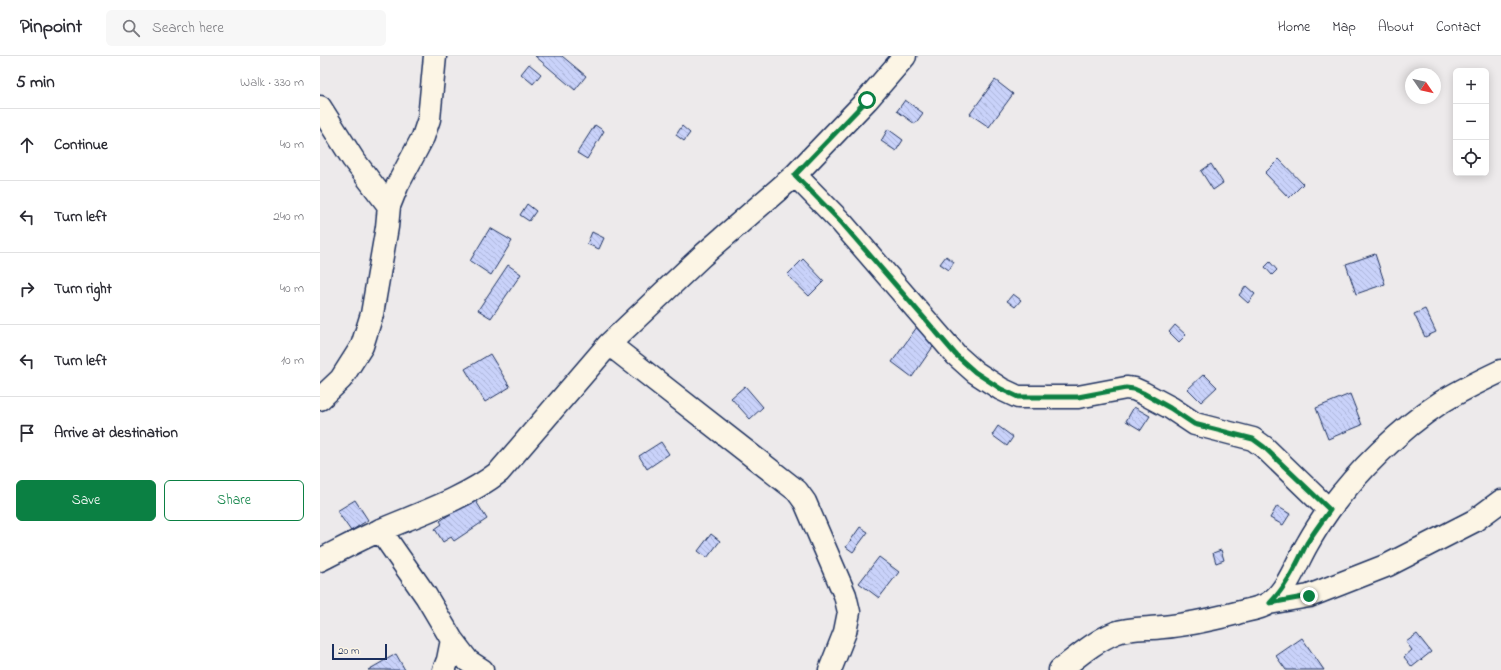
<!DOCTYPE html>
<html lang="en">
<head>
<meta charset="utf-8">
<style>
  :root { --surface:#fff; --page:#f7f7f7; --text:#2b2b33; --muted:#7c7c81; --line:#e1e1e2; --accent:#0b8043 }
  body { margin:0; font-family:"Indie Flower",sans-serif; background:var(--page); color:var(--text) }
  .controls { position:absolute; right:12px; top:12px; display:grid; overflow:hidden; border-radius:6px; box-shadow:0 2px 10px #0003 }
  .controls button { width:36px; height:36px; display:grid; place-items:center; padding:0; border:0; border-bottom:1px solid var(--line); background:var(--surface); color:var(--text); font:20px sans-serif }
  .compass { position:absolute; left:1085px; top:12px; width:36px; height:36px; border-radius:50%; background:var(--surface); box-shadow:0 2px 10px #0003; rotate:124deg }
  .scale { position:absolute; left:12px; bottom:10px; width:55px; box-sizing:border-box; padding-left:4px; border:2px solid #1b2f5e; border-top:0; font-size:11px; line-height:14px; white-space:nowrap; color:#1b2f5e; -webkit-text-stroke:3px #fcf5e5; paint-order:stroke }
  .stop { position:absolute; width:12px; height:12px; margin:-9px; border:3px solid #0b8043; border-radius:50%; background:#fff }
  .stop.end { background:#0b8043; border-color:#fff; box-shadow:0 1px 4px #0008 }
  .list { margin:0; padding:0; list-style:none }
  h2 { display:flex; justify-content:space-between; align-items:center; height:52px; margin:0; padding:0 16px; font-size:17px }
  h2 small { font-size:13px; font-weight:400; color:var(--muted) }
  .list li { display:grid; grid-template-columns:26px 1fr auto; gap:12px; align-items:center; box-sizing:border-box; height:72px; padding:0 16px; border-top:1px solid var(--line) }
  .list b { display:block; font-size:15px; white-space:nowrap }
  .list em { font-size:13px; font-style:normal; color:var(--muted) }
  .actions { display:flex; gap:8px; padding:12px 16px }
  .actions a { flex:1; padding:9px 0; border:1px solid var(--accent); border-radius:6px; text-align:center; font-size:14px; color:var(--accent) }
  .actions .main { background:var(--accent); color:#fff }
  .icon { flex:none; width:22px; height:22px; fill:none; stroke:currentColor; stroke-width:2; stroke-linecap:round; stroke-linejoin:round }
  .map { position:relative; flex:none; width:1181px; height:614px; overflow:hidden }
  header { display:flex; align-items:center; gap:24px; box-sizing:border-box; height:56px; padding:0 20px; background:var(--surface); border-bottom:1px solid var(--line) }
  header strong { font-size:19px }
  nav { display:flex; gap:22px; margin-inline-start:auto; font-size:14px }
  .search { width:280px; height:36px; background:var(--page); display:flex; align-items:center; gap:10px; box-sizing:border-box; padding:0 14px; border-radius:6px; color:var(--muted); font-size:15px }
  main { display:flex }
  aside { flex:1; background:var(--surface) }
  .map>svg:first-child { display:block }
</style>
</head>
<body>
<header>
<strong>Pinpoint</strong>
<div class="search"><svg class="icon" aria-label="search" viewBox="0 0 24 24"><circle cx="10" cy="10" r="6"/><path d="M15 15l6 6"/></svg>Search here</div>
<nav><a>Home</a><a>Map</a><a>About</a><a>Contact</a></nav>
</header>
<main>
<aside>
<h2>5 min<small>Walk · 330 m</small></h2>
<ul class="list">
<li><svg class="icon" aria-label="ahead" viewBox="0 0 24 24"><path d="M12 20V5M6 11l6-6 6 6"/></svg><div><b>Continue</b></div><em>40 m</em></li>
<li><svg class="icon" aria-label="left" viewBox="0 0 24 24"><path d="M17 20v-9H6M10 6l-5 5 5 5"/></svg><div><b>Turn left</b></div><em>240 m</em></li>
<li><svg class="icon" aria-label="right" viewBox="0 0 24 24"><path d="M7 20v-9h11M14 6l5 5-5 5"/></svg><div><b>Turn right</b></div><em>40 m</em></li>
<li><svg class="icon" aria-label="left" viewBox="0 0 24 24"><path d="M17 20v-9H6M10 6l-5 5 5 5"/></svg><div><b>Turn left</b></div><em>10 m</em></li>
<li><svg class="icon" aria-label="arrive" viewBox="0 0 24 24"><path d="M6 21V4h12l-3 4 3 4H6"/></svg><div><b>Arrive at destination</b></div></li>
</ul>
<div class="actions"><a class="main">Save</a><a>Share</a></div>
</aside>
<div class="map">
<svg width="1181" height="614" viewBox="0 0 1181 614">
  <defs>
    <pattern id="building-back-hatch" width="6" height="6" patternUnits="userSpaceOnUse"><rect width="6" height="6" fill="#c9d2fa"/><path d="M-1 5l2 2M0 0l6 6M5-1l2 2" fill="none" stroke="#acb5d9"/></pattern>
  </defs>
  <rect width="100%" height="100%" fill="#edeaeb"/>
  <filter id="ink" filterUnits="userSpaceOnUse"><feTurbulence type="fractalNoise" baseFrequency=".025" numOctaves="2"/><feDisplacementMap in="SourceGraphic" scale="8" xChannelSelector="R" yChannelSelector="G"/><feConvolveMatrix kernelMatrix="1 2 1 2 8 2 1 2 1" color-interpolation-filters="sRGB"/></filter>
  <g filter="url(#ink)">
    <!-- building -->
    <path fill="url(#building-back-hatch)" stroke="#1b2f5e" d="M215 0H242L266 20 255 34Z
      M209 8 221 18 213 28 201 18Z
      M675 24 693 38 669 71 650 58Z
      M585 44 603 57 595 68 577 55Z
      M275 69 284 75 267 103 257 97Z
      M362 70 370 77 364 85 356 79Z
      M568 73 583 84 576 95 561 85Z
      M959 103 983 128 969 142 945 117Z
      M891 108 903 127 893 134 881 115Z
      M207 148 216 155 209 165 200 159Z
      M170 172 192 185 171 219 150 205Z
      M272 176 284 182 279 193 267 188Z
      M1055 198 1065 228 1036 238 1026 208Z
      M626 200 634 206 629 214 620 208Z
      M483 203 504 225 489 240 467 219Z
      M950 206 957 214 952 219 945 211Z
      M188 209 201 218 171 262 158 254Z
      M926 230 935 238 928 247 919 239Z
      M693 238 701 244 695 251 687 245Z
      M1105 253 1116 276 1105 281 1094 258Z
      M855 269 866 279 859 286 849 276Z
      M597 271 617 285 592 321 572 306Z
      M170 298 190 331 165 346 145 313Z
      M884 318 897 331 881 346 868 333Z
      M425 330 443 351 430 363 411 342Z
      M1030 338 1042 369 1008 383 996 352Z
      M814 351 830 360 821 374 806 365Z
      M678 370 693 381 687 390 672 379Z
      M341 386 349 398 327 413 319 400Z
      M154 442 167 463 134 485 131 481 123 486 115 473 122 468 120 465Z
      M35 444 48 464 31 475 17 455Z
      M957 450 970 458 963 469 950 462Z
      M540 471 548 476 533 496 526 491Z
      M391 478 400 485 387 502 378 495Z
      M901 494 904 504 896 507 893 497Z
      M559 501 579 516 559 542 539 527Z
      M1097 578 1111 596 1092 611 1084 601 1092 594 1086 586Z
      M982 582 1004 614H966L956 600Z
      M76 598 85 614H48Z"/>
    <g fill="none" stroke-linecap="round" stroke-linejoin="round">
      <!-- minor casing -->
      <g stroke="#1b2f5e" stroke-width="25">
        <path id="minor" d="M0 51 33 103 69 150
          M475 119 522 167 636 299 655 316 681 333 698 341H758L806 332 814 333 823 337 851 352 875 368 933 383 944 391 1009 454
          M289 288 477 435 485 446 525 539 529 556 525 576 510 614
          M0 343 21 323 42 290 52 258 67 171 69 150 77 130 103 81 109 63 115 0
          M60 474 106 540 132 584 148 605 162 614
          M0 504C20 494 40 483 61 474 101 457 144 443 179 416L289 288 382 200 475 119 547 44 585 0
          M949 547 989 540 1068 509 1154 465 1181 445
          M124 614 128 604 132 584
          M740 614C757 601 775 585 795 577 810 571 828 573 843 571 868 569 893 563 917 557 927 554 940 553 949 547 967 536 977 505 988 487 994 476 1002 464 1009 454 1037 416 1080 373 1120 347 1139 335 1160 325 1181 315"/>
      </g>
      <!-- minor -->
      <use href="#minor" stroke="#fcf5e5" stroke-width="22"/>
    </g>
  </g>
  <g fill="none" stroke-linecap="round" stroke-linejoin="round" filter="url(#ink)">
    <!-- route -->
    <path stroke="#0b8043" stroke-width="5" d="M547 44 475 119 522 167 636 299 655 316 681 333 698 341H758L806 332 814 333 823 337 850 352 874 368 933 383 944 391 1010 454C1002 465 994 476 987 487 976 509 967 530 950 547L989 540"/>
  </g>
</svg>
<div class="controls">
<button>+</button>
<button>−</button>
<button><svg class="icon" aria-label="locate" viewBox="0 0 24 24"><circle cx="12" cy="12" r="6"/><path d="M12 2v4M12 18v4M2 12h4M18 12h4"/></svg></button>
</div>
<svg class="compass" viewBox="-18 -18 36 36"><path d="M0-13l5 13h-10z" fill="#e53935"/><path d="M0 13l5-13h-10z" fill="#7c7c81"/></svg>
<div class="scale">20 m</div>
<div class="stop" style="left:547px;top:44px"></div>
<div class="stop end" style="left:989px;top:540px"></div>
</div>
</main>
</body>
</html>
